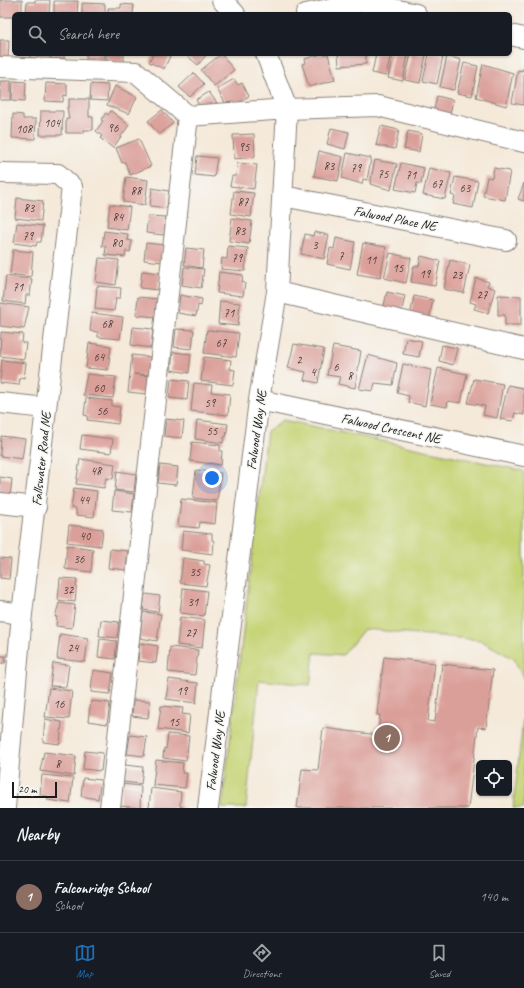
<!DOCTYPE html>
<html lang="en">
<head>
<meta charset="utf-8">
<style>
  :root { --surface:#171b24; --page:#20242c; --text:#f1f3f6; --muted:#9ea1a6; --line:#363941; --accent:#1f6fb2 }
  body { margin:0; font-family:Caveat,sans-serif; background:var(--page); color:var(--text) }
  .controls { position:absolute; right:12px; bottom:12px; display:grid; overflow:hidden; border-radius:6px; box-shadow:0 1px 3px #0004 }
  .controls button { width:36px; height:36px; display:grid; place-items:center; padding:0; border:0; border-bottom:1px solid var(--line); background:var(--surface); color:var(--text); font:20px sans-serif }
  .scale { position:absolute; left:12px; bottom:10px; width:45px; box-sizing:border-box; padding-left:4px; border:2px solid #1c1c1c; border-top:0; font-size:11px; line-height:14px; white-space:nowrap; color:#1c1c1c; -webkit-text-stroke:3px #f6f6f2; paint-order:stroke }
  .you { position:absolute; left:212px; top:478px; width:14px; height:14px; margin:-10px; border:3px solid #fff; border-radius:50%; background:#1a73e8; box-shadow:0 0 0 6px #1a73e833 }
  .badge { display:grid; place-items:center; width:26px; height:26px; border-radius:50%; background:var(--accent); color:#fff; font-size:13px; font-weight:700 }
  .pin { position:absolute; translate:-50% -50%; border:2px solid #fff; box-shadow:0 1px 4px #0006 }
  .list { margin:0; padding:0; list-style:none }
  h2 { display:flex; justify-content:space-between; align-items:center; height:52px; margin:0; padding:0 16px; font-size:17px }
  h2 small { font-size:13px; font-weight:400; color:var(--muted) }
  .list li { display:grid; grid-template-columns:26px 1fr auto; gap:12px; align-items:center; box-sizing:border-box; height:72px; padding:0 16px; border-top:1px solid var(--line) }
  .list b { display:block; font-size:15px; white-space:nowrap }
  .list p { margin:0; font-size:13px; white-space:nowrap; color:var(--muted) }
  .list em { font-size:13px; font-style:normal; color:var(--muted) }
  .icon { flex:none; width:22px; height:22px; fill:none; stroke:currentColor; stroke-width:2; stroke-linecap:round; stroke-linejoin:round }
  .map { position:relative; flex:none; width:524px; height:808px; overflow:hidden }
  .search { position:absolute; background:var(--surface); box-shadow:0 1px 3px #0004; left:12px; right:12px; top:12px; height:44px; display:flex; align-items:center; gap:10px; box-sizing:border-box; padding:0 14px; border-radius:6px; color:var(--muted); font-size:15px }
  .sheet { height:124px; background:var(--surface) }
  nav { display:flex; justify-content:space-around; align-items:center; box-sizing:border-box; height:56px; border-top:1px solid var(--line); background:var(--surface); font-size:11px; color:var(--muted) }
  nav a { display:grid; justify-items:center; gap:2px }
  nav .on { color:var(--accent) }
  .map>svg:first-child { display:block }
</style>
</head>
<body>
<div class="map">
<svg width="524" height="808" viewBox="0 0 524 808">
  <rect width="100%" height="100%" fill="#f6f6f2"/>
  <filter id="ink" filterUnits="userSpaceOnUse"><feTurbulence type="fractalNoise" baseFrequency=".025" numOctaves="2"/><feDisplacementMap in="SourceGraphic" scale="8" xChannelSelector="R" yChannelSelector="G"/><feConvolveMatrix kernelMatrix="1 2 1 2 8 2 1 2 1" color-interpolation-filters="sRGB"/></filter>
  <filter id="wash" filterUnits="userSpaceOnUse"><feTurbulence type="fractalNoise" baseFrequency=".012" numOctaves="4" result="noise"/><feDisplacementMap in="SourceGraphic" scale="16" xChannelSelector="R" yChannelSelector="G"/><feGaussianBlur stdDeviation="0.9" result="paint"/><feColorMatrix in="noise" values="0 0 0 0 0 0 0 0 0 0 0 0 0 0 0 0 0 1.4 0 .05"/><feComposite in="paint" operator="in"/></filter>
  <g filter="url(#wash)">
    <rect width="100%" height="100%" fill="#f5e9d9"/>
    <!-- green -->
    <path fill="#c6d476" stroke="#717849" d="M283 420 524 471V680L514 659 480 640 364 629 343 655 314 653 310 685 259 680 246 808H222L267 431Z
      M524 712V808H513Z"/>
    <g id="blocks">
      <!-- building -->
      <path fill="#db9f99" d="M0 0H22V14H14V17H0Z
        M35 0H50L49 14H26L27 2H35Z
        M54 1H78L77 14H54Z
        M82 3 105 4V14H82Z
        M121 4 134 5 133 14H108V8H121Z
        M0 40H9L8 59 0 58Z
        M30 54H50V61L30 58Z
        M51 54H64V60L51 59Z
        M86 54H105V62L86 61Z
        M107 54H124V62H107Z
        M153 54H171L164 69 149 62Z
        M185 54H207L198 65Z
        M221 54 234 70 214 86 201 70Z
        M321 54H328L335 80 309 87 302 64 306 63 305 59Z
        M338 54H366V64L339 66Z
        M376 54H391L386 76 372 73Z
        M393 54H408L403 81 388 78Z
        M411 54 426 55 420 83 405 80Z
        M429 54 443 56 437 84 423 81Z
        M447 56 461 60 454 90 440 87Z
        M464 63 478 66 472 96 457 93Z
        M483 64 513 73 506 106 476 97Z
        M522 69H524V105L512 103 518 70 522 71Z
        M194 73 204 84 190 97 179 87Z
        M234 79 238 85 242 83 249 96 228 108 217 89Z
        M0 81H11V100H0Z
        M13 81 26 82 25 101 12 100Z
        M46 83 67 84V96L64 95 63 102 45 101Z
        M91 84 108 85 107 101 90 100Z
        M115 86 137 97 129 114 107 105Z
        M209 92 217 103 203 112 196 100Z
        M437 96 453 100 449 118 433 114Z
        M69 99H89V117H93V130H84V133H66V119H69L67 107H69Z
        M162 110 173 123 159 135 148 121Z
        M41 111H63L62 135H40Z
        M111 111 129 125 113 148 100 138 102 136 96 131 103 121 101 120 106 113 108 115Z
        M13 114 23 115V119H36L35 139 12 138Z
        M381 126 399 130 395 149 376 145Z
        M331 128 349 132 345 149 327 144Z
        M408 131 422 134 419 152 404 149Z
        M254 134 255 157 234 159 233 135Z
        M139 139 151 166 130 175 125 162 122 163 116 148Z
        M319 151 343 157 338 181 314 176Z
        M347 153 371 158 367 180 363 179 362 184 342 178Z
        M197 156 217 158 214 177 195 175Z
        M375 160 397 164 391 190 370 184Z
        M237 163 257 165 254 189 230 186 232 176H236Z
        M401 163 424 168 421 184 417 183 415 193 395 189Z
        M429 168 451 173 445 199 423 195Z
        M494 168 510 171 505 200 483 196 487 177 492 178Z
        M126 177 148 180 145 205 123 202Z
        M455 177 478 181 473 208 453 204 455 196 451 195Z
        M524 183V201L518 199Z
        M152 188 169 191 167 208 150 206Z
        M234 191 254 193 251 217 231 214Z
        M17 198 43 201 41 221 15 218Z
        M110 204 130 207 127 230 107 227Z
        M148 216 166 217 164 235 146 233Z
        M232 218 252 221 249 244 229 241Z
        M17 223 43 226 41 242H37L36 246 14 243Z
        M104 231 128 234 127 240 132 241 130 252 126 251 125 257 105 255 106 247 102 246Z
        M314 232 329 235 324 259 301 254 305 234 313 236Z
        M336 238 355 242 350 269 327 264 330 248 334 249Z
        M146 243 164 245 162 262 144 260Z
        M363 243 386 247 380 278 357 274Z
        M228 246 248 248 245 271 221 269 222 258 227 259Z
        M186 248 204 250 202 268 184 265Z
        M13 250 33 252 31 277 10 274Z
        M390 253 411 258 406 283 384 278Z
        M421 256 440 261 435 286 411 282 414 266H419Z
        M99 258 119 260 116 285 96 282Z
        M450 260 470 265 464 293 444 289Z
        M184 267 204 269 201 288 182 285Z
        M142 271 160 273 158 290 140 288Z
        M219 272 243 275 242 282 245 283 243 296 217 293Z
        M6 276 32 279 30 295H26L25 304 3 301Z
        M476 278 489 282 487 286 495 289 488 313 474 309 476 304 470 302Z
        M97 286 121 288 120 298H116L114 311 95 309Z
        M387 292 405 296 401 314 383 310Z
        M180 295 202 299 201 306 198 305 196 316 178 313Z
        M498 295 521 296V325H505V315H498Z
        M414 296 433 300 429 320 410 316Z
        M138 297 158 299 156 317 136 315Z
        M220 301 240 303 238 326 218 324Z
        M0 303 29 307 24 329 0 326Z
        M92 313 123 317 120 339 98 337V332L90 331Z
        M133 327 153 329 151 348 131 345Z
        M176 329 194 330 192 349 174 347Z
        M207 330 239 333 236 357 204 353Z
        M1 332 23 334 22 343H26L24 359 0 356Z
        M406 338 422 341 419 357 403 354Z
        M89 343 111 346 108 370 86 368Z
        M294 344 324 349 318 383 304 380 306 372 288 368Z
        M442 345 457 348 453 365 439 361Z
        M333 346 361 351 355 388 338 384 340 377 327 375Z
        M173 352 191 354 189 373 171 370Z
        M132 355 150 357 149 375 134 374 148 376 147 394 128 392Z
        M368 355 397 363 393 385 375 383 373 391 359 389Z
        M204 357 231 360 230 369 235 370 233 385 201 381Z
        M2 360 26 363 24 378 20 377 19 385 0 383Z
        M403 364 431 370 425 406 408 402 409 396 397 393Z
        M438 368 467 374 461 403 448 401 447 407 430 404Z
        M87 374 116 377 113 398 83 395Z
        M171 379 189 381 187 400 169 398Z
        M474 379 503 384 497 418 483 415 485 406 468 403Z
        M194 383 212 385 211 392 230 394 228 415 191 411Z
        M508 385 523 388 524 390V415L515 413 513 421 500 419Z
        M86 398 112 401V406L120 407 118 424 87 420 88 416 84 415Z
        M166 419 184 421 182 438 164 436Z
        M197 420 228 424 226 437H224L223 443 195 439Z
        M82 435 113 439 111 453 80 449Z
        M1 436 25 439 22 459 0 456Z
        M192 442 220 445V451H222L221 465 190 461Z
        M80 459 115 464 113 479 106 478 104 488 76 484Z
        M160 465 178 467 176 485 158 483Z
        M196 470 221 473 217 501 193 498Z
        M117 471 136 474 134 492 115 490Z
        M0 477 12 479 10 497 0 496Z
        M74 488 97 491 94 517 76 515V509L71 508Z
        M114 491 134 494 132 512 112 510Z
        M181 499 217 503 215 524 200 522 199 528 178 526Z
        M69 525 103 529 101 546 67 542Z
        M183 531 212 534V540L214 541 213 554 181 550Z
        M67 545 93 549 91 572 65 569Z
        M110 549 128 551 126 570 108 568Z
        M0 558 11 559 9 579 0 578Z
        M183 558 204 561V564L210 565 206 586 180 583Z
        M60 578 77 579 75 602 58 600Z
        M183 588 207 591 204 616 180 613Z
        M145 594 160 596 158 612 143 610Z
        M59 603 75 605 72 628 56 626 57 617H55Z
        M143 612 161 614 157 641 140 638Z
        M180 617 205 620 202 648 177 645Z
        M101 620 119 622 117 638 99 636Z
        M60 634 88 638 85 662 57 659Z
        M100 639 117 641 115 659 98 657Z
        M140 643 158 646 156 663 138 661Z
        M170 647 198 650 195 675 168 672Z
        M0 656H6L5 663H0Z
        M384 657 435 663 428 721 435 722 442 664 493 670 486 728 478 727 468 808H297L302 769 318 770 323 728 378 735 380 715H377Z
        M53 663 69 665 66 687 50 686Z
        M93 670 113 673 110 694 91 692Z
        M169 679 198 683 196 703 166 699Z
        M49 688 72 691 69 719 45 717Z
        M133 700 150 701 148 718 132 716Z
        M91 701 110 703 107 724 88 721Z
        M161 706 183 708 182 714 190 715 188 733 158 729Z
        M45 719 62 722 60 744 43 742Z
        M168 734 189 736 186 761 163 758 164 748 166 749Z
        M130 735 147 737 144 756 127 754Z
        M85 751 103 753 101 771 83 769Z
        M44 752 76 756 74 776 40 771Z
        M156 760 183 763 182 773H187L185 788 153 785Z
        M125 765 143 767 141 784 123 782Z
        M42 775 73 778 70 803 47 800 48 796 40 795Z
        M83 778 101 780 98 799 81 796Z
        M122 784 141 786 140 808 120 806Z
        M151 788 181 792 180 806 185 808H149Z"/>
    </g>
  </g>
  <g filter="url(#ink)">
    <use href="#blocks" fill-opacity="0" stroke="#88827a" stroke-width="1"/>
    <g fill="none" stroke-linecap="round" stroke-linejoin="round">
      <!-- minor casing -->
      <g stroke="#88827a" stroke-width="22">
        <path id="minor" d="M222 0 235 14
          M306 14 361 2 416 14
          M510 35 524 38
          M0 67 136 72 188 116 287 109 378 106 524 142
          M0 173 58 174 72 187 22 614 5 808
          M283 196 506 240
          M277 292 524 349
          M259 400 524 456
          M0 403 46 408
          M0 503 36 507
          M0 611 22 614
          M110 808 188 116
          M208 808 259 400 277 292 287 109 266 54"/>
      </g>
      <!-- minor -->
      <use href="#minor" stroke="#fff" stroke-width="20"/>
    </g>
  </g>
  <g text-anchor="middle" stroke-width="3" stroke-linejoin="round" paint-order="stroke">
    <!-- number labels -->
    <g font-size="12" fill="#4c3d3b">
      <text x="52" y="127">104</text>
      <text x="113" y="132">96</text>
      <text x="24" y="133">108</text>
      <text x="244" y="151">95</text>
      <text x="329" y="170">83</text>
      <text x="356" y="172">79</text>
      <text x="383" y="178">75</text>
      <text x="411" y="179">71</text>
      <text x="437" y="188">67</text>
      <text x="465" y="192">63</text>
      <text x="136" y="195">88</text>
      <text x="243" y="206">87</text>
      <text x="29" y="212">83</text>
      <text x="118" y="221">84</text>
      <text x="240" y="235">83</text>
      <text x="28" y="240">79</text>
      <text x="117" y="247">80</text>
      <text x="315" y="249">3</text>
      <text x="341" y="260">7</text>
      <text x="237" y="262">79</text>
      <text x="371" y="264">11</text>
      <text x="398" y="272">15</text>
      <text x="425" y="278">19</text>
      <text x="457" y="279">23</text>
      <text x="18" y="291">71</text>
      <text x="482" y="299">27</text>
      <text x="229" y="317">71</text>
      <text x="107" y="328">68</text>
      <text x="221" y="347">67</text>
      <text x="99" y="361">64</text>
      <text x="299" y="364">2</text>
      <text x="336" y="371">6</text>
      <text x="313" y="376">4</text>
      <text x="350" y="380">8</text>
      <text x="99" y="392">60</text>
      <text x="210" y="407">59</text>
      <text x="102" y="415">56</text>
      <text x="212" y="435">55</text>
      <text x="96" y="475">48</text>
      <text x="84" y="504">44</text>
      <text x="85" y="540">40</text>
      <text x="79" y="563">36</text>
      <text x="195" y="576">35</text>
      <text x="68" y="594">32</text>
      <text x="193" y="606">31</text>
      <text x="191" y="637">27</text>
      <text x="73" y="652">24</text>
      <text x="182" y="695">19</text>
      <text x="59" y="708">16</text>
      <text x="174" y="726">15</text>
      <text x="58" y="768">8</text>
    </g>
    <!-- street labels -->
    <g font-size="14" fill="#1c1c1c" stroke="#f6f6f2">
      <text transform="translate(395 218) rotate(11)" y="5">Falwood Place NE</text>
      <text transform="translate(391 428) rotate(12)" y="5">Falwood Crescent NE</text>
      <text transform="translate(256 430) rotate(-82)" y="5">Falwood Way NE</text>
      <text transform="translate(41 459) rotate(-84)" y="5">Fallswater Road NE</text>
      <text transform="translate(215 751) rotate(-83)" y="5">Falwood Way NE</text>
    </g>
  </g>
</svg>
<div class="controls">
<button><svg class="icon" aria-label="locate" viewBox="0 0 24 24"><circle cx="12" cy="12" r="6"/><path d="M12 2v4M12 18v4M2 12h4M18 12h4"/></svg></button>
</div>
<div class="scale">20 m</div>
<div class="you"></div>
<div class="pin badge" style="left:387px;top:738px;background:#8d6e63">1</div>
<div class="search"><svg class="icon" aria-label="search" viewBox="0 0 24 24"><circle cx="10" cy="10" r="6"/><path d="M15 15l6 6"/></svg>Search here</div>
</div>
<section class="sheet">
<h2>Nearby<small></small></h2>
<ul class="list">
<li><span class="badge" style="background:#8d6e63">1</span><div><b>Falconridge School</b><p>School</p></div><em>140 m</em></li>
</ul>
</section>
<nav>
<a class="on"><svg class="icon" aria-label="map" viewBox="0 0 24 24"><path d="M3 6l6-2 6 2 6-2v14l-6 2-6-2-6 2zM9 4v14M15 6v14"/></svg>Map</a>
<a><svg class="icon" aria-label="directions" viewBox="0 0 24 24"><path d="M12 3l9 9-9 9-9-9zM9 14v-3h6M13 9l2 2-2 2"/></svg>Directions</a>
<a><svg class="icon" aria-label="saved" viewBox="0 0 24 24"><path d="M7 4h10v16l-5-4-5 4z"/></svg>Saved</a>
</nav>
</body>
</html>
